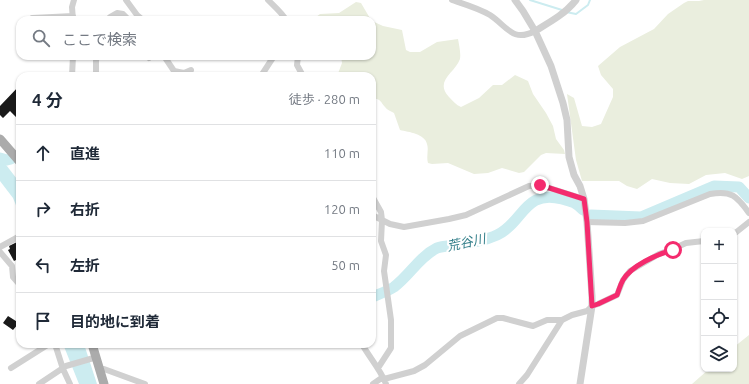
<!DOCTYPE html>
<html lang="ja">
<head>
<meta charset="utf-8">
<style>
  :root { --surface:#fff; --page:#f6f6f7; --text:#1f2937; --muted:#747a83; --line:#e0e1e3 }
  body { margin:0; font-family:Ubuntu,"Noto Sans JP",sans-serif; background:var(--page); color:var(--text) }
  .controls { position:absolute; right:12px; bottom:12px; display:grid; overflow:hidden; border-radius:8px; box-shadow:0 1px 3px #0004 }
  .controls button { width:36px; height:36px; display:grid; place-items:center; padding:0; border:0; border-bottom:1px solid var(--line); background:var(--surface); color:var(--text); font:20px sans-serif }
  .stop { position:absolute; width:12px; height:12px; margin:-9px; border:3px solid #f42b6e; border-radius:50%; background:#fff }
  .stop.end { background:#f42b6e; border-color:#fff; box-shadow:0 1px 4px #0008 }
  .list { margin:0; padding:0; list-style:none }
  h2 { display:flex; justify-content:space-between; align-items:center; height:52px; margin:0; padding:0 16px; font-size:17px }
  h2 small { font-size:13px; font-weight:400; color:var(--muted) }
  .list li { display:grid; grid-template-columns:26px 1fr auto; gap:12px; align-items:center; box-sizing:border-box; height:56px; padding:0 16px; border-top:1px solid var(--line) }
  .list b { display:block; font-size:15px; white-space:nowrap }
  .list em { font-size:13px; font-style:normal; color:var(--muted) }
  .icon { flex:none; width:22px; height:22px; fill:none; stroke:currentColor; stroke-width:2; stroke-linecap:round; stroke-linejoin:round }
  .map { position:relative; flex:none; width:749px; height:384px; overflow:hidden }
  .search { position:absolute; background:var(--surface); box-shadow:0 1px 3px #0004; left:16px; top:16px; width:360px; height:44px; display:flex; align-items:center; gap:10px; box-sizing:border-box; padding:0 14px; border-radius:12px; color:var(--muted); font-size:15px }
  .panel { position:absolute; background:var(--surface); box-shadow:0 1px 3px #0004; left:16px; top:72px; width:360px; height:276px; border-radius:12px }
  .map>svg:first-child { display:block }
</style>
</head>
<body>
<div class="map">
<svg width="749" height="384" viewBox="0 0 749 384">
  <rect width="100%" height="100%" fill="#fff"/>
  <!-- green -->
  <path fill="#eaeede" d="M704 0H749V176L742 179 725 173 706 175 689 184 670 183 652 179 637 189 627 186 619 181H582L576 160 567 94 574 98 582 126 592 127 601 124 613 97V89L601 75 598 66 620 47 654 29 668 14 684 3 688 1H699Z
    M356 2 361 3 371 20H316V17L320 14 339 13Z
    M372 21 383 26 402 30 406 50 410 52H420L437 42 458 39C459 45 461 53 460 59 455 73 434 81 449 97 453 101 456 105 461 107L479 98 493 85H502L515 75 528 81 533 94 546 113 553 126 556 139 564 150 565 154 546 153 541 155 524 172 519 173 502 168 488 173 474 174 448 163 432 164 428 163C426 156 429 150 427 144 425 134 409 132 400 130L394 113C391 111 387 110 385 107 380 102 381 98 372 99V76H337L342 63 341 56H372Z
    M749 335V384H692L709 369H734V347Z"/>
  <!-- water -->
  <path fill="#ccecf0" d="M0 157 20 183V215L13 198 0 181Z
    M63 344H84L97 384H79Z"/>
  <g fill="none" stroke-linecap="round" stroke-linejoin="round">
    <!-- stream -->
    <path stroke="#ccecf0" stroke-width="2" d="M530 0 562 10
      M566 12 576 14 588 5 590 0"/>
    <!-- river -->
    <path stroke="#ccecf0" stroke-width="11" d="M0 158 7 160 11 159
      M591 215 641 217 714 186 739 187 749 198
      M372 297C379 294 388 291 394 287 410 275 419 257 437 248 443 246 450 246 456 245 470 243 484 241 497 235 524 222 524 189 562 199 572 202 576 202 583 210"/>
  </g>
  <!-- building -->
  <path fill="#1a1a1a" d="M20 85V121L10 111 3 118 0 115V106Z
    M17 242 20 250 17 251 20 258 14 261 8 250 10 249 9 246Z
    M8 316 19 323 13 330 3 323Z"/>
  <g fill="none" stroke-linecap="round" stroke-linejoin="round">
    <!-- minor -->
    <path stroke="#d0d0d0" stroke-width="6" d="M126 0 137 15 143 20
      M268 0C274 6 283 14 286 20
      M452 0C464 4 478 8 490 15 507 26 512 43 535 31
      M30 20 32 18 73 16
      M73 20 72 7 74 0
      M108 20 110 17 117 13 123 14 129 20
      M148 56 149 58
      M164 56 174 71 184 73 191 70
      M298 56 297 65 303 76
      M72 76 73 56
      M96 76V61L97 56
      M261 76 274 56
      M372 196 381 212 382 220 381 241 386 255 384 271 391 320V348L378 368
      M372 215 390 224 404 227 449 219 466 215 529 186 540 185 584 199
      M587 222 625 223 643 221 710 194C731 190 737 196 749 213
      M734 234 749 222
      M0 247 20 236
      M0 252 12 266 13 277 20 285
      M55 344 63 369 70 384
      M362 344C369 357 381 370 386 384
      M11 368 49 344
      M99 369H104L145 384
      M384 379 414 371 425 365 460 336 497 318H503L533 326 547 320H562
      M39 384 66 366 97 357
      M373 384 383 377
      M519 384 527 375 562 320 572 315 587 311 592 306 598 304 617 295 623 280 630 271 659 254 673 249 686 243 704 241"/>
    <!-- tertiary -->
    <path stroke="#d0d0d0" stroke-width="7" d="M515 0 523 11 535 31 551 66 563 103 567 120 569 157 574 175 580 186 584 199 587 222 592 296V306L580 384
      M535 31C550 22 565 14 576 0"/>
    <!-- primary -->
    <path stroke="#ababab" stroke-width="9" d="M0 139 20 162
      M92 344 104 384"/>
  </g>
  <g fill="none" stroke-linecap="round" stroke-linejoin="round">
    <!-- route -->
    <path stroke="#f42b6e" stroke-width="5" d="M540 185 584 199 587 222 592 306 598 304 617 295C619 290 620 285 623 280 631 266 657 254 673 250"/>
  </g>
  <g text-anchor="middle" stroke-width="4" stroke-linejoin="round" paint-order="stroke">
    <!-- water labels -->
    <g font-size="13" font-style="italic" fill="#327e89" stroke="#fff">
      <text transform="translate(466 242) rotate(-12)" y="5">荒谷川</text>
    </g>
  </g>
</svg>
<div class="controls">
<button>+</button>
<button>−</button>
<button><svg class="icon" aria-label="locate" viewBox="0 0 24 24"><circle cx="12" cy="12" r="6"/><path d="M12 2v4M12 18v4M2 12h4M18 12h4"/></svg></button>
<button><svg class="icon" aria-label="layers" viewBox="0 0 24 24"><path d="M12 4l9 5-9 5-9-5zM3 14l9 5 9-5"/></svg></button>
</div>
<div class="stop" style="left:673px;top:250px"></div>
<div class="stop end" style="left:540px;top:185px"></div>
<div class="search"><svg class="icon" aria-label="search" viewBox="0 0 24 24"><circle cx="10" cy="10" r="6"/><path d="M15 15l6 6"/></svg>ここで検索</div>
<section class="panel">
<h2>4 分<small>徒歩 · 280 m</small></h2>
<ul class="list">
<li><svg class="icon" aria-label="ahead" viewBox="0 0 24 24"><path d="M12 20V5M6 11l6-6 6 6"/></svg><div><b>直進</b></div><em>110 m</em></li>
<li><svg class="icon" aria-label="right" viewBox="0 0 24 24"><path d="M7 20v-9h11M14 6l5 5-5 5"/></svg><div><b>右折</b></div><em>120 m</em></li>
<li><svg class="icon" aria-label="left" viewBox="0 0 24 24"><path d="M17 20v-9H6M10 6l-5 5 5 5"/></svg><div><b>左折</b></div><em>50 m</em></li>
<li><svg class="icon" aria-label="arrive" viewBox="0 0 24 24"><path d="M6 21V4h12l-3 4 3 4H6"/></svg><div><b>目的地に到着</b></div></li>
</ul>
</section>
</div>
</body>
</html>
